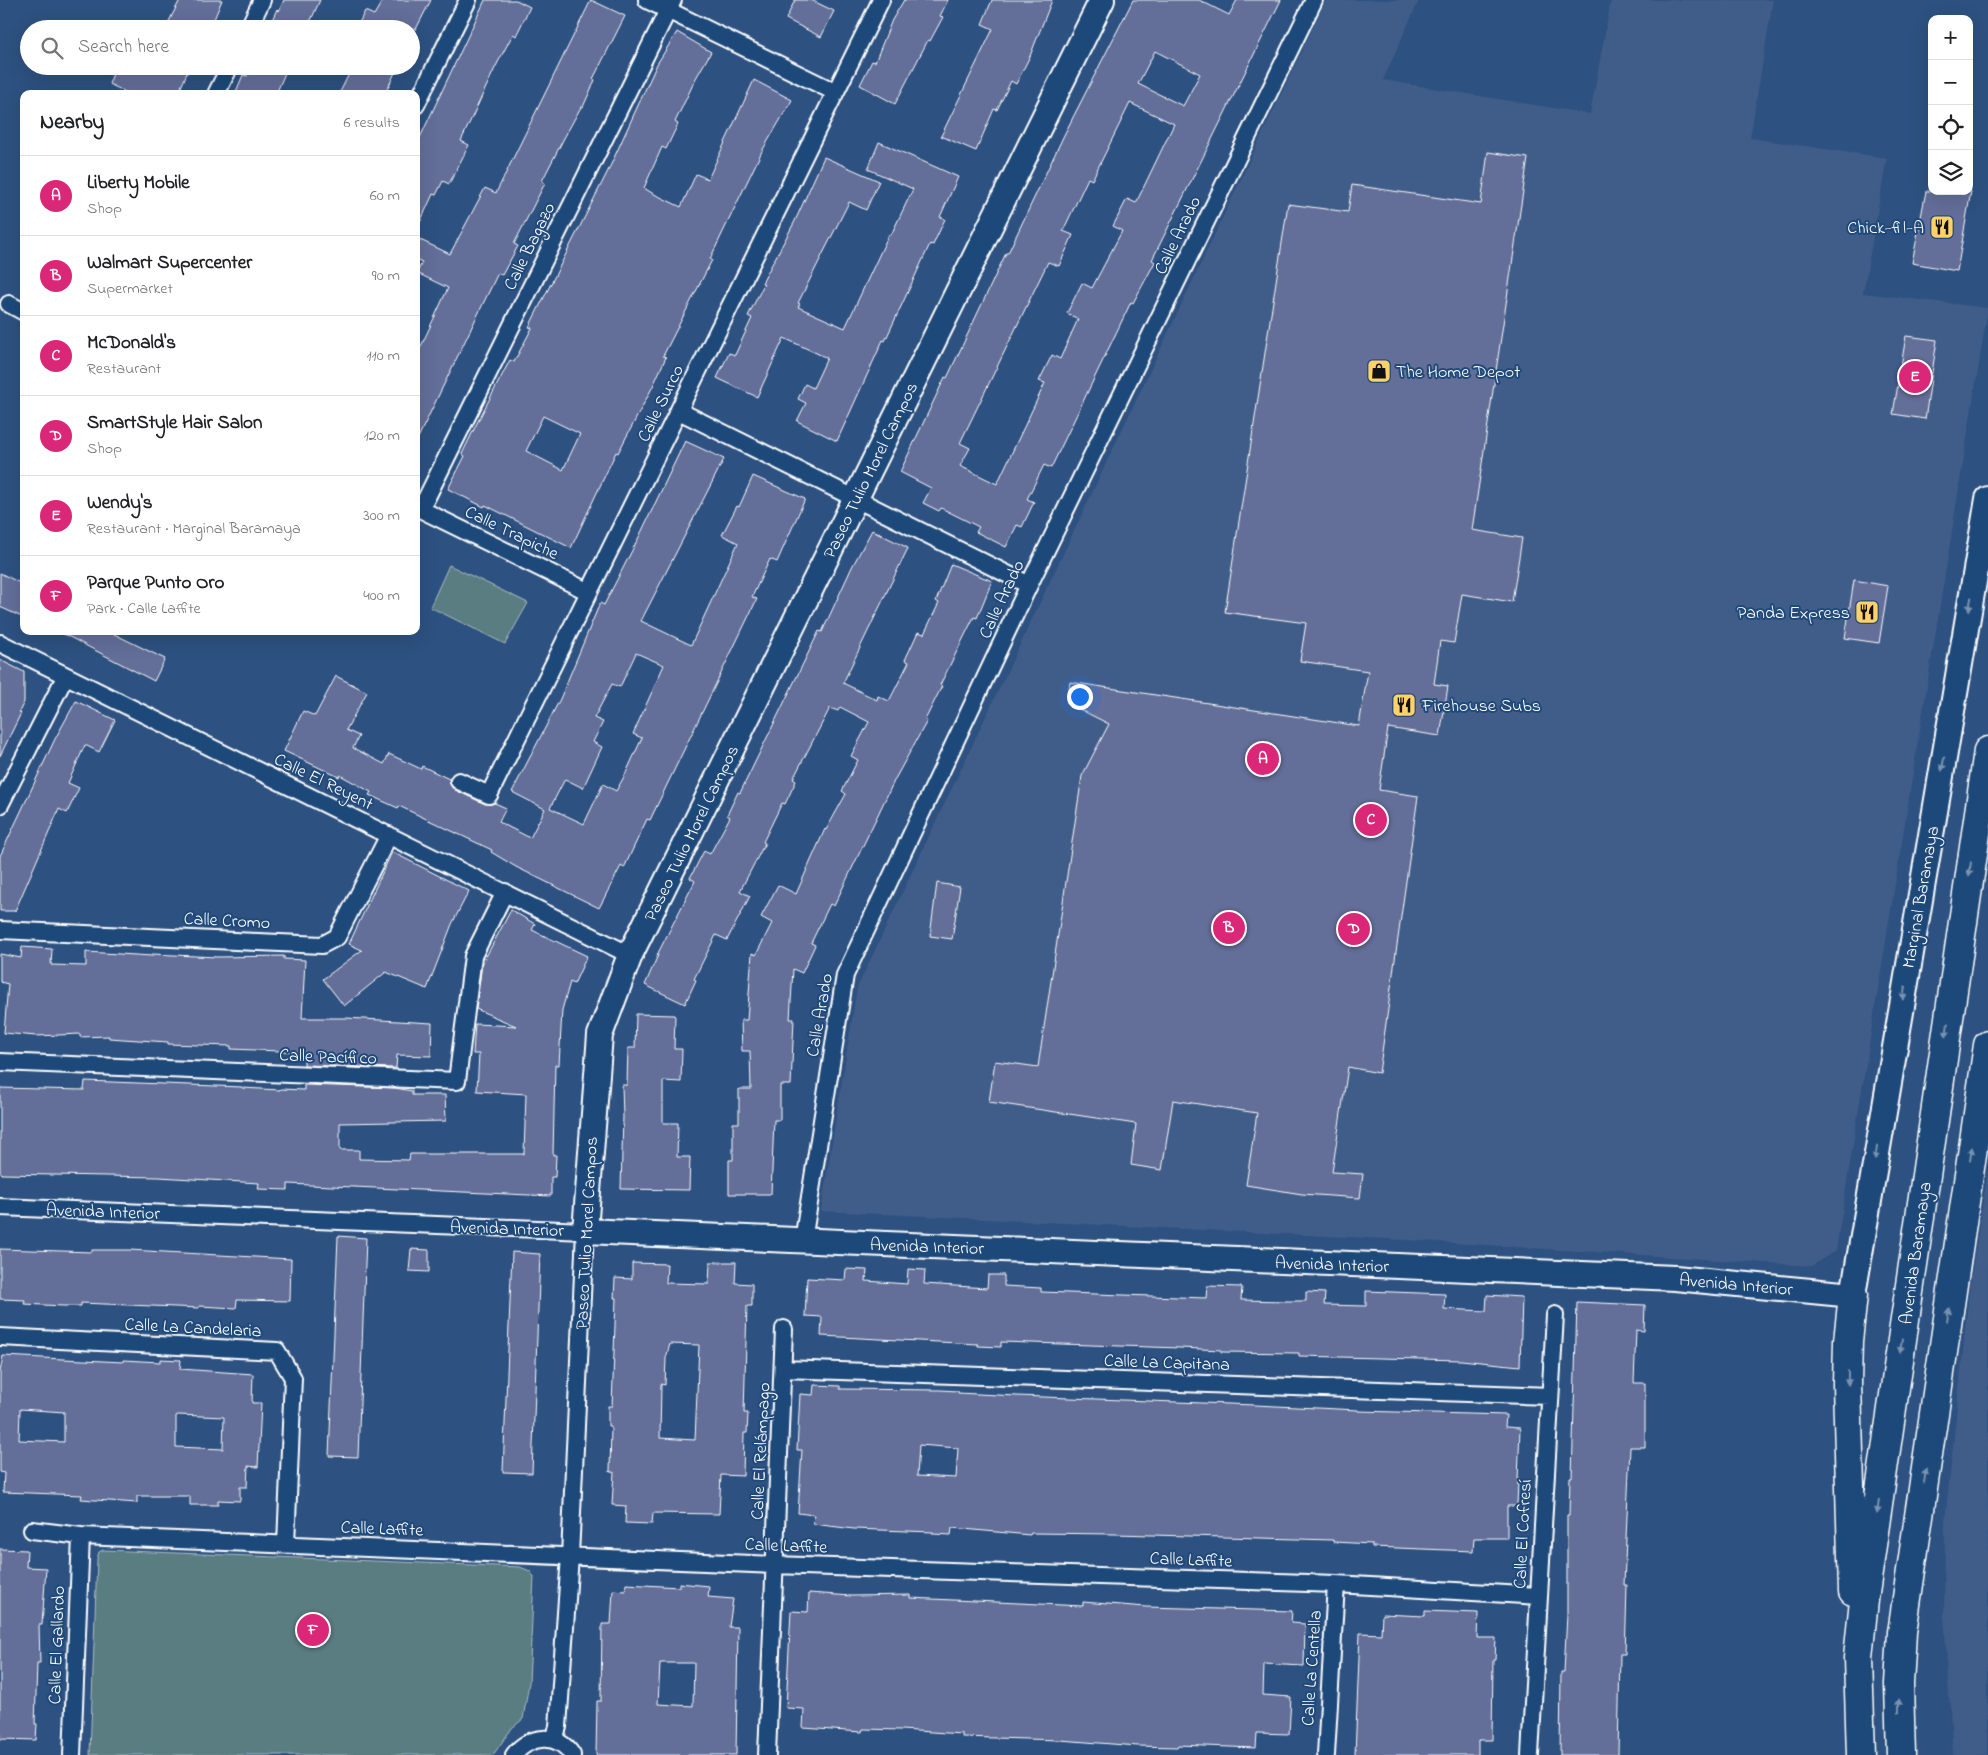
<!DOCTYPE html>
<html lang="en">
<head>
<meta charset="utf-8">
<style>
  :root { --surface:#fff; --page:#f2f2f2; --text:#202124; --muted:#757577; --line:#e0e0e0; --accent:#db2777 }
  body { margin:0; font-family:"Indie Flower",sans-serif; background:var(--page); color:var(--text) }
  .controls { position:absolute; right:15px; top:15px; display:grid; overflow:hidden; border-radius:10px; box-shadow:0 5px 20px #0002 }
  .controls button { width:45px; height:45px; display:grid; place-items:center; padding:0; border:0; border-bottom:1px solid var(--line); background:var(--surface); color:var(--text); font:25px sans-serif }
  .you { position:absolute; left:1079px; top:696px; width:18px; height:18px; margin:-12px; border:4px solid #fff; border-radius:50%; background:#1a73e8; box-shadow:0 0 0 8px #1a73e833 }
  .badge { display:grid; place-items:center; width:32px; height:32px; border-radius:50%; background:var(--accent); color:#fff; font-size:16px; font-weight:700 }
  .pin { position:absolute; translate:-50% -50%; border:2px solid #fff; box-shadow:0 1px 5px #0006 }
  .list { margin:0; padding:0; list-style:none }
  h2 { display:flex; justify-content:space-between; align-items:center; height:65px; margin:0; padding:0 20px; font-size:21px }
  h2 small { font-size:16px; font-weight:400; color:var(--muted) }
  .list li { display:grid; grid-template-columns:32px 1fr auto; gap:15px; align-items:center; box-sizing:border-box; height:80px; padding:0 20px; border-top:1px solid var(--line) }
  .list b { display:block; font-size:19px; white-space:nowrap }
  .list p { margin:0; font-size:16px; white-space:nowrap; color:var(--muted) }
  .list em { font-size:16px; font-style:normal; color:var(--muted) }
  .icon { flex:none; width:28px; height:28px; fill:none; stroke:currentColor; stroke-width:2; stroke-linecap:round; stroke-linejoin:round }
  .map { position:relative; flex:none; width:1988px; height:1755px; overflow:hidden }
  .search { position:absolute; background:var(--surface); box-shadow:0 5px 20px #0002; left:20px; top:20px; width:400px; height:55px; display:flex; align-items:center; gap:12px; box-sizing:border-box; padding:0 18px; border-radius:28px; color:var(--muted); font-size:19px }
  .panel { position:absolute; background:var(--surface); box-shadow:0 5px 20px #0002; left:20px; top:90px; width:400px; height:545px; border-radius:10px }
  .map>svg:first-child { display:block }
</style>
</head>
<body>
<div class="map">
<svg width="1988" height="1755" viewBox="0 0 1988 1755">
  <rect width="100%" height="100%" fill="#2d5180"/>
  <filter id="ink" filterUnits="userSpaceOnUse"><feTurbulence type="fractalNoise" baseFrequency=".02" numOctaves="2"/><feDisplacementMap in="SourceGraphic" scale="10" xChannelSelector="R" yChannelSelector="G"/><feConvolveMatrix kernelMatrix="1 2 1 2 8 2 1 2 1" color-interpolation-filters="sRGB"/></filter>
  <g filter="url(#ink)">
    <!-- built -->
    <path fill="#415d8a" d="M1326 0H1419L1383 80 1590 114 1611 0H1773L1750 138 1887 158 1863 293 1988 308 1836 1250 1812 1266 1406 1240 821 1211 857 988Z
      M1988 1171V1755H1953L1944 1617 1945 1522 1970 1283Z"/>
    <!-- green -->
    <path fill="#5a7d82" stroke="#acbec0" d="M449 565 528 603 505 644 430 607Z
      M103 1550 520 1567 530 1571 534 1577 529 1683 523 1719 512 1728 493 1755H90L97 1559 99 1552Z"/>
    <!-- building -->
    <path fill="#636e99" stroke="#fff" fill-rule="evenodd" d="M180 0H222L210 29H165Z
      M284 0H320L307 29H268L277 9 279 11Z
      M383 0H431L416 29H356L365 11 374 15Z
      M485 0H516L530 7 516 36 513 34 495 68 461 141 469 145 449 184 443 181 436 195 433 194 416 231V146Z
      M591 0 625 16 593 79 595 80 583 107H581L564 138 542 181 545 183 514 244 518 246 502 275 498 273 416 442V357L448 288 417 273 422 262 416 259V238L450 254 485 188 496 193Z
      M795 0H811L834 11 821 37 786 19Z
      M904 0H948L940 16 943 17 930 41 928 40 895 104 860 85 872 61 875 62 892 20Z
      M992 0H1052L1030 56 1016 84 1011 81 997 110 994 109 976 151 941 136 993 29 982 24Z
      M1133 0H1199L1229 15 1237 0H1281L1152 260 1155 262 1133 303 1131 302 1051 468 1044 465 1027 499 1034 502 1022 527 1017 525 1006 547 976 532 979 527 941 508 939 511 923 503 931 488 900 472 945 377 947 378 1006 253H1008L1064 135ZM1155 51 1200 74 1183 106 1138 84ZM1130 103 1174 124 1136 203 1127 199 1113 226 1122 231 1092 288 1082 283 1067 313 1078 319 1060 359 1052 355 1039 381 1045 383 997 484 960 466 970 448 960 443 1048 262 1059 266 1073 235 1063 231 1088 178 1092 180Z
      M677 32 711 52 696 78 675 122 678 124 666 149 662 147 644 188 652 193 681 207 696 174 708 179 754 80 792 100 762 151 710 259 712 260 663 356 666 357 653 386 618 453 616 452 571 548 485 505 484 507 448 489 465 456 462 454 478 421 510 360 514 362 532 328 529 327 608 171 657 64ZM543 416 580 434 563 470 526 451Z
      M116 66H190L178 94H130L109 84Z
      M251 66H288L276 94H235L243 75 247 76Z
      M353 66H398L385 94H339Z
      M879 142 958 177 940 217 945 219 933 245 930 244 885 341 883 340 837 441 797 421 806 403 798 399 805 384 813 388 827 358 784 338 757 397 717 378 729 353 735 355 752 318 748 316 764 284 762 283 795 221 824 157 879 181 866 210 849 202 798 303 800 304 798 307 845 328 889 234 891 235 913 189 868 169Z
      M1488 152 1528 158 1472 530 1522 538 1512 602 1462 594 1454 643 1440 641 1434 684 1448 686 1440 736 1388 728 1379 790 1418 796 1379 1073 1348 1067 1332 1172 1363 1174 1360 1198 1302 1194 1246 1185 1257 1113 1173 1100 1162 1170 1131 1165 1136 1124 989 1102 995 1061 1038 1067 1082 776 1109 724 1067 703 1070 682 1359 726 1368 671 1300 661 1306 623 1225 612 1288 204 1348 212 1352 185 1481 204Z
      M1926 191H1971L1957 271 1912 263Z
      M1906 336 1937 340 1925 419 1893 414Z
      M685 441 724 459 641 621 691 645 738 543 722 535 737 506 739 507 753 476 805 499 777 562 770 559 752 597 757 599 650 820 647 819 624 868 621 866 599 908 516 867 491 852 492 850 399 806 398 808 369 795 371 792 340 775 339 777 284 751 303 711 315 716 336 676 367 692 346 730 359 736 353 748 384 764 389 754 421 769 422 766 449 779 451 786 455 790 485 804 495 803 506 808 499 822 530 838 545 809 512 792 560 699 600 603 604 605 639 537ZM636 653 664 665 633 734 642 738 625 775 616 791 603 784 584 824 550 808 565 779 583 788 602 747 593 742 603 722 594 718 612 684 620 687Z
      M872 530 908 548 843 683 877 700 878 696 889 701 909 662 905 660 918 632 924 634 939 603 936 601 951 564 992 581 977 618 974 617 940 685 942 686 925 720 927 721 895 779 834 906 830 904 811 943 815 945 802 973 793 969 790 1019H794L791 1085H780V1120H774L771 1194H729V1160H733V1123H739V1089H751L750 1051H742L741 1020H747L752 953 756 955 772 923 761 917 778 885 796 894 825 829 826 830 846 794 842 791 858 760 851 756 869 722 840 707 838 711 830 708 793 779 796 781 785 804 782 803 763 842 765 843 740 891 750 896 727 940 716 935 694 979 696 980 685 1004 645 985 658 955H657L695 881 690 878 704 851 710 854 730 817 727 815 738 792 740 793 819 631 822 632 852 567Z
      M0 573 24 585V618L0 607Z
      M1854 580 1888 586 1879 643 1845 638Z
      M58 631H108L165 659 154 681Z
      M0 660 24 672V702L19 712 21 713 0 756Z
      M76 701 115 720 99 752 85 745 68 783 79 788 67 813 59 809 15 911H0V856L55 739Z
      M392 852 469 891 452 924 427 989 386 972 344 1006 323 979 362 950 349 944Z
      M937 883 960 887 952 939 930 936Z
      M511 910 535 924 532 930 587 956 574 984 570 982 562 1010 559 1065H555L553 1155H556L555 1177H551V1196L288 1184V1190L258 1189 259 1183 159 1177 2 1174 0 1171V1088L84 1090 85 1081 242 1087V1088L280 1090V1089L304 1090V1085L395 1088 412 1091V1095H445L446 1121 340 1123V1150H359V1159L409 1160 410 1154H524L526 1094 477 1091 479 1054H473L475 1024 516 1026 476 1009 482 964Z
      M22 947 52 949 51 965 86 966V952L152 956V954L217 957 284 956V959L305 960 302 1018H346L432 1023 431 1056 397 1055 396 1068 304 1065V1052L231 1049V1046L168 1044V1042L109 1038V1036L80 1037V1034L36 1036 4 1033 8 984 0 982V954L21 958Z
      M636 1014 675 1015 674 1049H682L681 1082 663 1081V1123H678L677 1157H690L689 1190 621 1189 623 1116 622 1085H627L628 1048H635Z
      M338 1236 366 1238 358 1457 329 1456Z
      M0 1249 92 1252V1250H129L291 1259 290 1301 237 1300 236 1308 199 1306V1308L81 1303V1306H63L24 1304 25 1300 0 1299Z
      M411 1249 429 1250V1272L409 1271Z
      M512 1252 540 1254 532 1473 503 1472Z
      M710 1262H736L735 1283 752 1284V1306H747L744 1413H748L747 1433H744L743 1476 721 1475 719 1514 653 1513 652 1524 625 1523 626 1506 612 1505 614 1472H610L611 1426H608V1406H612L616 1298H614L615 1278 632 1279V1263L667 1264 666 1283 709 1284ZM670 1344 699 1345 695 1440 660 1438 661 1384 665 1385 666 1358Z
      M846 1269 867 1270 866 1281 907 1284 908 1269 925 1270 924 1284 987 1288 988 1275H1004V1286L1041 1288V1292L1206 1298 1207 1286 1242 1287 1241 1300 1286 1301H1306V1292L1325 1293 1324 1305 1366 1306V1291L1445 1294 1444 1309 1486 1311 1487 1295 1522 1297 1520 1366 1461 1360 1299 1356V1353L1221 1352V1350L1180 1348 1001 1342V1347L978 1346V1344L821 1336 822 1317 805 1316 807 1278 845 1280Z
      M1577 1302 1645 1305 1644 1331 1636 1330 1634 1383H1645V1447H1630L1624 1585H1627L1626 1623 1625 1654H1620L1618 1755H1560L1561 1672H1564L1567 1614V1515H1569L1570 1477H1572Z
      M3 1356 123 1362V1360L160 1362V1359L181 1360 180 1369 253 1374 252 1403H261L258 1467 248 1466 247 1487H240V1501L218 1500V1505H190V1496H137V1503L81 1499 82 1495 3 1492 4 1473 0 1472V1372ZM20 1409 64 1412V1442L19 1440ZM178 1415 224 1417 223 1449 176 1447V1416Z
      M814 1385 840 1386V1389L940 1390 958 1391V1393L1017 1396 1255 1405 1358 1410V1411L1506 1415 1505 1427 1520 1428 1517 1506H1507V1538H1474L1473 1551 1372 1547V1544L1333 1542V1540L1115 1534 1031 1533 1030 1535 952 1528 951 1535 933 1534V1532L854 1529 813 1524 814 1515 798 1513 802 1450H797L800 1394 813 1395ZM919 1445 958 1448 956 1478 917 1476Z
      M0 1549 27 1550 26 1567 46 1568 42 1625H39L40 1663H37L35 1724H37L36 1740 0 1739Z
      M679 1583 709 1586 708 1597 733 1599 729 1627H738L736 1755H596L597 1701H601L602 1624H611L613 1590 625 1591 626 1584 679 1587ZM660 1663H694L693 1706 658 1704Z
      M809 1593 851 1596 910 1595V1598L1083 1606V1602L1146 1607 1292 1611 1291 1623 1305 1624 1304 1666 1264 1664 1263 1695 1291 1697 1289 1734 1257 1733 1256 1748 1178 1745 1177 1747 1138 1746 1060 1740 962 1737V1734L901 1730 863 1729 862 1732 803 1728 804 1709 786 1708 789 1649 791 1611 808 1612Z
      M1425 1611 1478 1613 1477 1638H1496L1495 1659H1493L1492 1740H1478V1755H1355L1360 1633 1381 1634 1382 1614 1425 1616Z"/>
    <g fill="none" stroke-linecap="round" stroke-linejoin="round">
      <!-- street casing -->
      <g stroke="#fff" stroke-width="20">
        <path id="street" d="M647 0 835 92
          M248 29 262 0
          M216 94 230 66
          M416 105 468 0
          M9 304 24 312
          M679 411 1029 585
          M416 507 589 592
          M421 509 673 0
          M0 643 630 955
          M459 781 489 795 881 0
          M0 805 65 677
          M0 930 322 945 337 937 389 835
          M0 1062 457 1081 473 956 505 892
          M0 1207 585 1231 570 1556 558 1727 554 1740
          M803 1241 845 975 1029 585 1314 0
          M0 1337 277 1351 293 1378 286 1544
          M783 1369 1550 1396
          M32 1530 81 1536 774 1565 1336 1584 1539 1596
          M72 1755 81 1536
          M514 1755C529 1735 558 1732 572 1755
          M767 1755 784 1329
          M1326 1755 1336 1584
          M1530 1755 1555 1315"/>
      </g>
      <!-- secondary casing -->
      <g stroke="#fff" stroke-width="28">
        <path id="secondary" d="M1102 0 630 955 600 1035 585 1231 1675 1278 1853 1295 1988 499"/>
      </g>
      <!-- highway casing -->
      <g stroke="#fff" stroke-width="31">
        <path id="highway" d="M1853 1295 1848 1341 1847 1384 1853 1591
          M1861 1755 1858 1658 1864 1600 1988 751
          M1901 1755 1899 1684 1902 1632 1988 1045"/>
      </g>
      <!-- street -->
      <use href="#street" stroke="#1f4a7a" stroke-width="16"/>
      <!-- secondary -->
      <use href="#secondary" stroke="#1f4a7a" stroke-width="24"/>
      <!-- highway -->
      <use href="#highway" stroke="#1f4a7a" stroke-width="28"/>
    </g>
    <!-- one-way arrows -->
    <defs><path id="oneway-solid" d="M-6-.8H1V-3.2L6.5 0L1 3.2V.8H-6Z" transform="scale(1.25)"/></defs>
    <g fill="#7992af">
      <use href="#oneway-solid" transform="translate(1970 604) rotate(100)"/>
      <use href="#oneway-solid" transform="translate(1943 764) rotate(100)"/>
      <use href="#oneway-solid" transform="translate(1970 869) rotate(98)"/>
      <use href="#oneway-solid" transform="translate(1904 993) rotate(100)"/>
      <use href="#oneway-solid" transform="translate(1947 1030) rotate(98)"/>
      <use href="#oneway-solid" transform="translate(1876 1153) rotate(100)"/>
      <use href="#oneway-solid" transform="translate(1971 1154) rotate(-82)"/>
      <use href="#oneway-solid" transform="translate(1948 1315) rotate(-82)"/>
      <use href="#oneway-solid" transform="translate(1901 1346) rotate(98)"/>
      <use href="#oneway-solid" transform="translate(1848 1378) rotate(90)"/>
      <use href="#oneway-solid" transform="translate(1925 1476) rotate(-82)"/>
      <use href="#oneway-solid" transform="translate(1878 1507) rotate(98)"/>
      <use href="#oneway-solid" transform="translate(1899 1706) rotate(-90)"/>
    </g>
  </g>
  <!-- icons -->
  <defs>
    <g id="restaurant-square" transform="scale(1.25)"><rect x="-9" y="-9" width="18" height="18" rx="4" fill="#ffd166" stroke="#1f4a7a"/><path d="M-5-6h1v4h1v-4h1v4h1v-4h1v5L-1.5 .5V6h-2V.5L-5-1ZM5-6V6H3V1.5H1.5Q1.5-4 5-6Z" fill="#111"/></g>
    <g id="shop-square" transform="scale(1.25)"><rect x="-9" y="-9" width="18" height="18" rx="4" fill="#ffd166" stroke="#1f4a7a"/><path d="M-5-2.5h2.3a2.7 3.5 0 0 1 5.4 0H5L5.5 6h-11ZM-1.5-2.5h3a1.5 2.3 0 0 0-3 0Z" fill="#111"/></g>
  </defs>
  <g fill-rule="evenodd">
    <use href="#restaurant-square" x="1942" y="227"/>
    <use href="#shop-square" x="1379" y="371"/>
    <use href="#restaurant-square" x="1867" y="612"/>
    <use href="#restaurant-square" x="1404" y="705"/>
  </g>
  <g text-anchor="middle" stroke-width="4" stroke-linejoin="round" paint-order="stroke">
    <!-- poi labels -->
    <g font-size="18" fill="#fff" stroke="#1f4a7a" text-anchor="end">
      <text x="1924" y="233">Chick-fil-A</text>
      <text x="1396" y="377" text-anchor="start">The Home Depot</text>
      <text x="1850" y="618">Panda Express</text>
      <text x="1422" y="711" text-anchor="start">Firehouse Subs</text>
    </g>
    <!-- street labels -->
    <g font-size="18" fill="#fff" stroke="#1f4a7a">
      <text transform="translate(1177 235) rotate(-64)" y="6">Calle Arado</text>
      <text transform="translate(529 246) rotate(-64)" y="6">Calle Bagazo</text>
      <text transform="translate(660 403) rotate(-64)" y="6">Calle Surco</text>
      <text transform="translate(870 470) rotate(-64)" y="6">Paseo Tulio Morel Campos</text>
      <text transform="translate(512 532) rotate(26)" y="6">Calle Trapiche</text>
      <text transform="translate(1001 599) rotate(-65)" y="6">Calle Arado</text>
      <text transform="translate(324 781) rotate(26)" y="6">Calle El Reyent</text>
      <text transform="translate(691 833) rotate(-64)" y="6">Paseo Tulio Morel Campos</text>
      <text transform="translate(1920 897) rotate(-80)" y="6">Marginal Baramaya</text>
      <text transform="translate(227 920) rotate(3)" y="6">Calle Cromo</text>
      <text transform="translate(819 1015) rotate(-80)" y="6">Calle Arado</text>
      <text transform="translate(328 1056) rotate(2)" y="6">Calle Pacífico</text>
      <text transform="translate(103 1211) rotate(2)" y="6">Avenida Interior</text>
      <text transform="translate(507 1228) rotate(2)" y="6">Avenida Interior</text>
      <text transform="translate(586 1233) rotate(-87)" y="6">Paseo Tulio Morel Campos</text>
      <text transform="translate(927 1246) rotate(2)" y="6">Avenida Interior</text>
      <text transform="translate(1915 1253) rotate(-82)" y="6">Avenida Baramaya</text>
      <text transform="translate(1332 1264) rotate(2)" y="6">Avenida Interior</text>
      <text transform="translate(1736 1284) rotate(5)" y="6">Avenida Interior</text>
      <text transform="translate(193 1327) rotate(3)" y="6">Calle La Candelaria</text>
      <text transform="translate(1167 1362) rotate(2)" y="6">Calle La Capitana</text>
      <text transform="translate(760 1451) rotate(-87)" y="6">Calle El Relámpago</text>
      <text transform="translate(382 1528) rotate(2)" y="6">Calle Laffite</text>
      <text transform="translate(1522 1534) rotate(-87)" y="6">Calle El Cofresí</text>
      <text transform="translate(786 1545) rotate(2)" y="6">Calle Laffite</text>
      <text transform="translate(1191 1559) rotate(2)" y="6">Calle Laffite</text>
      <text transform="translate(56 1645) rotate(-88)" y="6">Calle El Gallardo</text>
      <text transform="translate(1311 1668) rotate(-86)" y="6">Calle La Centella</text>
    </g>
  </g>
</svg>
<div class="controls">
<button>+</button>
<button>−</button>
<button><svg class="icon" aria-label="locate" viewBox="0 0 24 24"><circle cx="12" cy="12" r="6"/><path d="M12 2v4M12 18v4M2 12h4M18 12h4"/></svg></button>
<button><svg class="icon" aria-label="layers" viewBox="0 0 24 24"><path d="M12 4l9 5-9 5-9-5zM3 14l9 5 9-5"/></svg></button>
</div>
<div class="you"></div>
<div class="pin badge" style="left:1263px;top:759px">A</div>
<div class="pin badge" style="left:1229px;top:928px">B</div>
<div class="pin badge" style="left:1371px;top:820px">C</div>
<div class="pin badge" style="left:1354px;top:929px">D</div>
<div class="pin badge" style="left:1915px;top:377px">E</div>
<div class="pin badge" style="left:313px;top:1630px">F</div>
<div class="search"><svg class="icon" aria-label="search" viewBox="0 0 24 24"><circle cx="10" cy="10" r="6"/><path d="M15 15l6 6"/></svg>Search here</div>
<section class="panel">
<h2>Nearby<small>6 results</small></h2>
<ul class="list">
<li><span class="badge">A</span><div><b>Liberty Mobile</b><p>Shop</p></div><em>60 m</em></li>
<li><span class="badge">B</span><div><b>Walmart Supercenter</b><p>Supermarket</p></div><em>90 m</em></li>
<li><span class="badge">C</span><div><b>McDonald's</b><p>Restaurant</p></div><em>110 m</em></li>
<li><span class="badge">D</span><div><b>SmartStyle Hair Salon</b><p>Shop</p></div><em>120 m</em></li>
<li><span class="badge">E</span><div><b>Wendy's</b><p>Restaurant · Marginal Baramaya</p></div><em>300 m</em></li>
<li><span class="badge">F</span><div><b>Parque Punto Oro</b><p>Park · Calle Laffite</p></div><em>400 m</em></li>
</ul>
</section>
</div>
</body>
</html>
